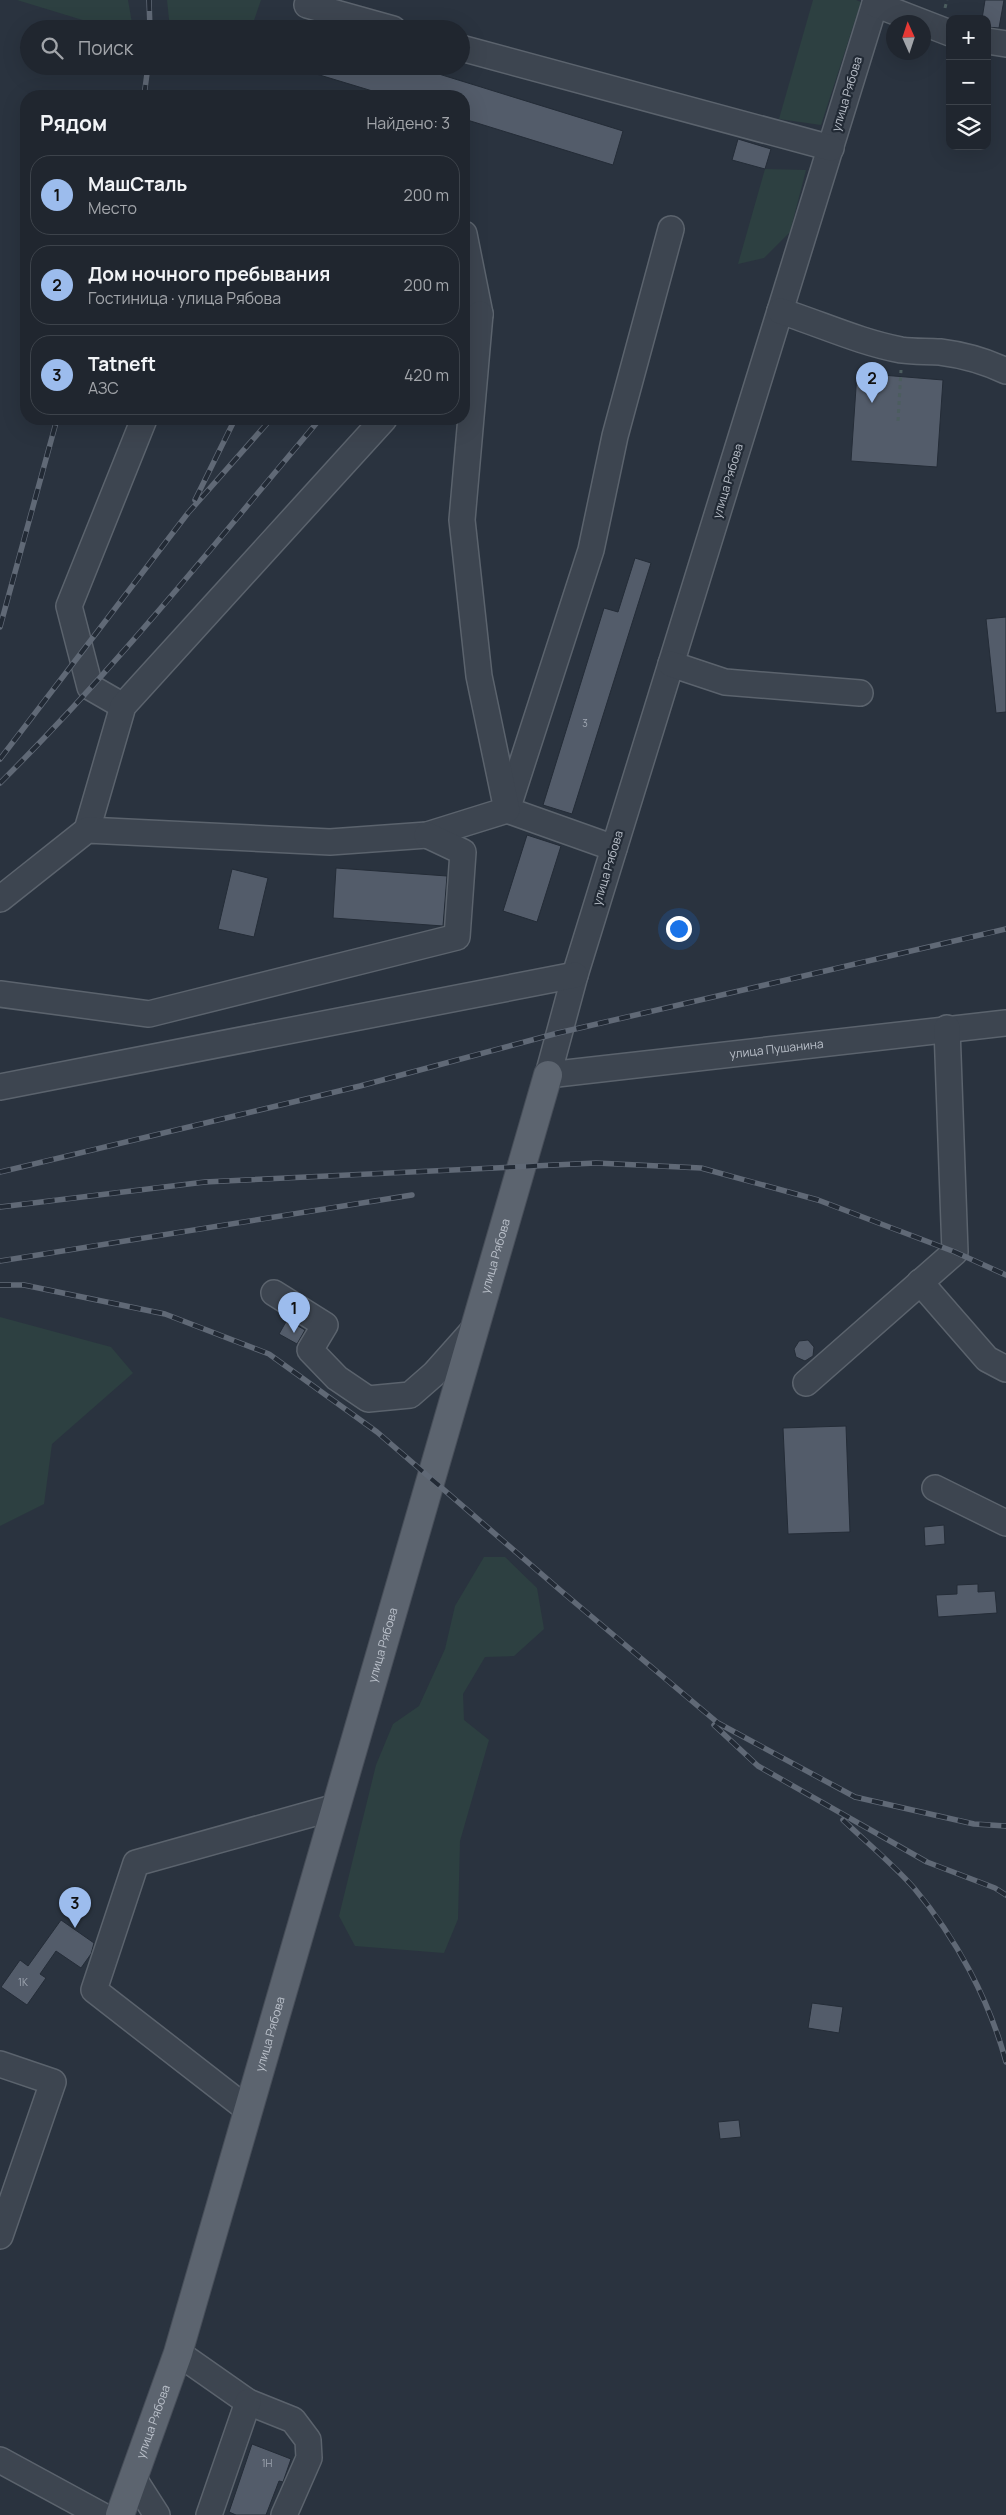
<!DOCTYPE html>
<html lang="ru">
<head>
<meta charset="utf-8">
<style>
  :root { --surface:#20262f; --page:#282e37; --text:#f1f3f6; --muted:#a2a5aa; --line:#3d434b; --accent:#9cbced }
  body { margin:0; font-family:Manrope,sans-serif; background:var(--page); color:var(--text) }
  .controls { position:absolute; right:15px; top:15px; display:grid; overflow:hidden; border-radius:10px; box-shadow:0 5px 20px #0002 }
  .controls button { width:45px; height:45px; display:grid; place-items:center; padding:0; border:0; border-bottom:1px solid var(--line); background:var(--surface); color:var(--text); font:25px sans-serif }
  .compass { position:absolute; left:886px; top:15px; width:45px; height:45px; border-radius:50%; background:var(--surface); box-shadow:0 5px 20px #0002; rotate:357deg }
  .you { position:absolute; left:678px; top:928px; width:18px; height:18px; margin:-12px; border:4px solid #fff; border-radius:50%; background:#1a73e8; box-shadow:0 0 0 8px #1a73e833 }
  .badge { display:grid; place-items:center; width:32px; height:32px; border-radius:50%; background:var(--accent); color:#111; font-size:16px; font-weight:700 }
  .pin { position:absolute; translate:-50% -41px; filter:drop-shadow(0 1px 2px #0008) }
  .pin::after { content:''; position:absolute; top:26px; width:18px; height:15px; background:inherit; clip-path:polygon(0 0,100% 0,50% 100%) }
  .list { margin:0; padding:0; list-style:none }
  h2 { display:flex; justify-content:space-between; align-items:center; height:65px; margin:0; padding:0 20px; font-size:21px }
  h2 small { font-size:16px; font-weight:400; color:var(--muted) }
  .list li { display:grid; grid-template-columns:32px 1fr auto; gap:15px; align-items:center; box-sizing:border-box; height:80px; margin:0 10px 10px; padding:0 10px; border:1px solid var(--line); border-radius:20px }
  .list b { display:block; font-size:19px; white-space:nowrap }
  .list p { margin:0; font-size:16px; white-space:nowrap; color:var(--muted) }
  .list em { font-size:16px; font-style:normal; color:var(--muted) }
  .icon { flex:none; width:28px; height:28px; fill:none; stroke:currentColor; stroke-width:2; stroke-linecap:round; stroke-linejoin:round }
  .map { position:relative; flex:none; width:1006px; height:2515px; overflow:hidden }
  .search { position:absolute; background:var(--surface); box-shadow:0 5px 20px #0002; left:20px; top:20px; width:450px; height:55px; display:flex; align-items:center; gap:12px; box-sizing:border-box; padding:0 18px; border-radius:28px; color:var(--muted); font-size:19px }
  .panel { position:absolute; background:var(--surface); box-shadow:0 5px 20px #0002; left:20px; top:90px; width:450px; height:335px; border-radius:20px }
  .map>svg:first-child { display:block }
</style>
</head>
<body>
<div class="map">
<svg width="1006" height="2515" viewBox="0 0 1006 2515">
  <rect width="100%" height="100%" fill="#2a333f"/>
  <!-- green -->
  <path fill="#2d4041" d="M17 0H128L133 29H112Z
    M167 0H261L251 29H170Z
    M813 0H856L861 2 821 125 779 119Z
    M765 169 806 170 790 232 764 258 738 264Z
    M0 1317 111 1347 133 1373 52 1444 44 1504 0 1526Z
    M484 1557H505L537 1588 544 1629 514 1656 485 1657 463 1694 464 1720 489 1740 460 1841 458 1919 444 1953 355 1946 339 1916 376 1765 393 1724 419 1706 445 1649 455 1606Z"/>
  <!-- building -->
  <path fill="#535c6a" stroke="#242c37" d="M985 0H1004L999 28 987 27V19H982Z
    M303 66H413L623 131 613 165 464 119V96H389L303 70Z
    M738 139 771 149 765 169 732 160Z
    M857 373 943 380 937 467 851 461Z
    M635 558 651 563 572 814 543 805 604 608 618 612Z
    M1006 617V712L996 713 986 619Z
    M527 835 561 846 537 922 503 911Z
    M336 868 447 876 443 926 333 918Z
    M232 869 268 878 254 937 218 929Z
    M287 1320 305 1330 297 1344 279 1334Z
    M808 1340 814 1347 813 1356 805 1361 796 1357 794 1349 799 1341Z
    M846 1426 850 1532 788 1534 783 1428Z
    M944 1525 945 1544 925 1546 924 1527Z
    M978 1584V1592L995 1591 997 1613 938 1617 936 1595 957 1594V1585Z
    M61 1920 94 1943 91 1954 81 1968 56 1951 40 1974 46 1978 27 2005 1 1987 20 1960 28 1966Z
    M812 2003 843 2007 839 2033 808 2028Z
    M739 2120 741 2137 720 2139 718 2122Z
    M252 2444 291 2459 283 2482 279 2481 266 2515H236L229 2512Z"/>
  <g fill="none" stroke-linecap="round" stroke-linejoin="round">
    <!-- minor casing -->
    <g stroke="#5b636d" stroke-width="28">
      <g id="minor">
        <path id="s1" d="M876 0 575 975 548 1075 1006 1023"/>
        <path d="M875 4 950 33"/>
        <path d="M307 5 393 29"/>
        <path d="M987 41 1006 44"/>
        <path d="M461 48 831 148"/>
        <path d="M464 234 480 314 469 326"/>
        <path d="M780 311C821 324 859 342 901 350 914 352 927 351 940 352 964 355 985 361 1006 371"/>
        <path d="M671 664 725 682 860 693"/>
        <path d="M123 706 90 687 69 606 144 419"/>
        <path d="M87 830 123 706 384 419"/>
        <path d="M614 848 507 810 591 550 615 436 671 229"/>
        <path d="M0 899 87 830 330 842 427 835 507 810 479 676 462 520 480 314"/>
        <path d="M0 994 149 1014 457 937 463 852 427 835"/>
        <path d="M0 1087 575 975"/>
        <path d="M920 1282 987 1359 1006 1369"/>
        <path d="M274 1293 325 1325 310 1350 337 1378 368 1399 410 1395 434 1374 475 1328"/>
        <path d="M806 1383 955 1252 947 1028"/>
        <path d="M935 1488 1006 1523"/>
        <path d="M0 2064 53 2082 0 2236"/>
        <path d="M247 2109 94 1990 136 1863 336 1807"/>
        <path d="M178 2353 248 2402 293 2420 308 2440 309 2458 284 2515"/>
        <path d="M0 2460 101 2515"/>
        <path d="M134 2479 157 2515"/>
        <path d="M209 2515 248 2402"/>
      </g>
    </g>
    <!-- major casing -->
    <g stroke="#474e59" stroke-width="30">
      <g id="major">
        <path id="s2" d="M120 2515 178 2353 548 1075"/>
      </g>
    </g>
    <!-- path -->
    <path stroke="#4c5d5f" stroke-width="3" stroke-dasharray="4 4" stroke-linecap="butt" d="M945 8 947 0
      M898 421 901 370"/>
    <!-- minor -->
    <use href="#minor" stroke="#3d4550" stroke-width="25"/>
    <!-- major -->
    <use href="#major" stroke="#5c646f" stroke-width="28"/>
    <!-- rail casing -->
    <g stroke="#606976" stroke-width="5.5">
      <path id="rail" d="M149 0 150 29
        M144 96 148 66
        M195 500 235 419
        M0 627 57 419
        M0 759 188 513 271 419
        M0 783C115 669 216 542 320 419
        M0 1172 360 1086 558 1033 1006 929
        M0 1207 205 1182 596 1163 701 1168 818 1200 955 1252 1006 1275
        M0 1261 412 1195
        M0 1285H24L165 1314 269 1354 377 1432 560 1590 718 1723 855 1797 974 1824 1006 1826
        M714 1725 758 1766 927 1862 995 1888 1006 1895
        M843 1820C866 1842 893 1864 914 1888 956 1938 989 1999 1006 2062"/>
    </g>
    <!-- rail -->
    <use href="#rail" stroke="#222a35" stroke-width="4" stroke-dasharray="11" stroke-linecap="butt"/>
  </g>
  <g text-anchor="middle" stroke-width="4.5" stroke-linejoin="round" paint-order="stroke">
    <!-- number labels -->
    <g font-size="10" fill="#a0a7b2">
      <text x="585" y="727">3</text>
      <text x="23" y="1986">1К</text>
      <text x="267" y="2467">1Н</text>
    </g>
    <!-- street labels -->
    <g font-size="12" fill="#bac0ca" stroke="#222a35">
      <text transform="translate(847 94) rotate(-73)" y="4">улица Рябова</text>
      <text transform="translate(728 481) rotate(-73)" y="4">улица Рябова</text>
      <text transform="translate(608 868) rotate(-73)" y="4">улица Рябова</text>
      <text dy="4" stroke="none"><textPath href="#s1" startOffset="1354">улица Пушанина</textPath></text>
      <text dy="4" stroke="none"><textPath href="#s2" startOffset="1314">улица Рябова</textPath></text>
      <text dy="4" stroke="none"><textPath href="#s2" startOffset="909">улица Рябова</textPath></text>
      <text dy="4" stroke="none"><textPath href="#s2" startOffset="504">улица Рябова</textPath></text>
      <text dy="4" stroke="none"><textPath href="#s2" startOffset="99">улица Рябова</textPath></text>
    </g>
  </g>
</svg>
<div class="controls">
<button>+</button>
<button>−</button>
<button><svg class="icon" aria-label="layers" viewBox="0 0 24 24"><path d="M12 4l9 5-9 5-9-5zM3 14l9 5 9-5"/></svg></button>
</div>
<svg class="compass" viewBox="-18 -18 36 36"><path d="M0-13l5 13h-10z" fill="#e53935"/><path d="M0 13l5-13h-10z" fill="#a2a5aa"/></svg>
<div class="you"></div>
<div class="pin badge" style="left:294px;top:1333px">1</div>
<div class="pin badge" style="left:872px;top:403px">2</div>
<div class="pin badge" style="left:75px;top:1928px">3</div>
<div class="search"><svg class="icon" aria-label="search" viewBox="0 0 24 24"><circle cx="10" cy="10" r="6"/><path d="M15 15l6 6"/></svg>Поиск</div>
<section class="panel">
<h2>Рядом<small>Найдено: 3</small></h2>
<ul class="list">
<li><span class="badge">1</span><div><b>МашСталь</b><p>Место</p></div><em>200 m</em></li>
<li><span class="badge">2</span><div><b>Дом ночного пребывания</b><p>Гостиница · улица Рябова</p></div><em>200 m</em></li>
<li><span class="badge">3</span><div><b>Tatneft</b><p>АЗС</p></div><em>420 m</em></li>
</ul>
</section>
</div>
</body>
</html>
